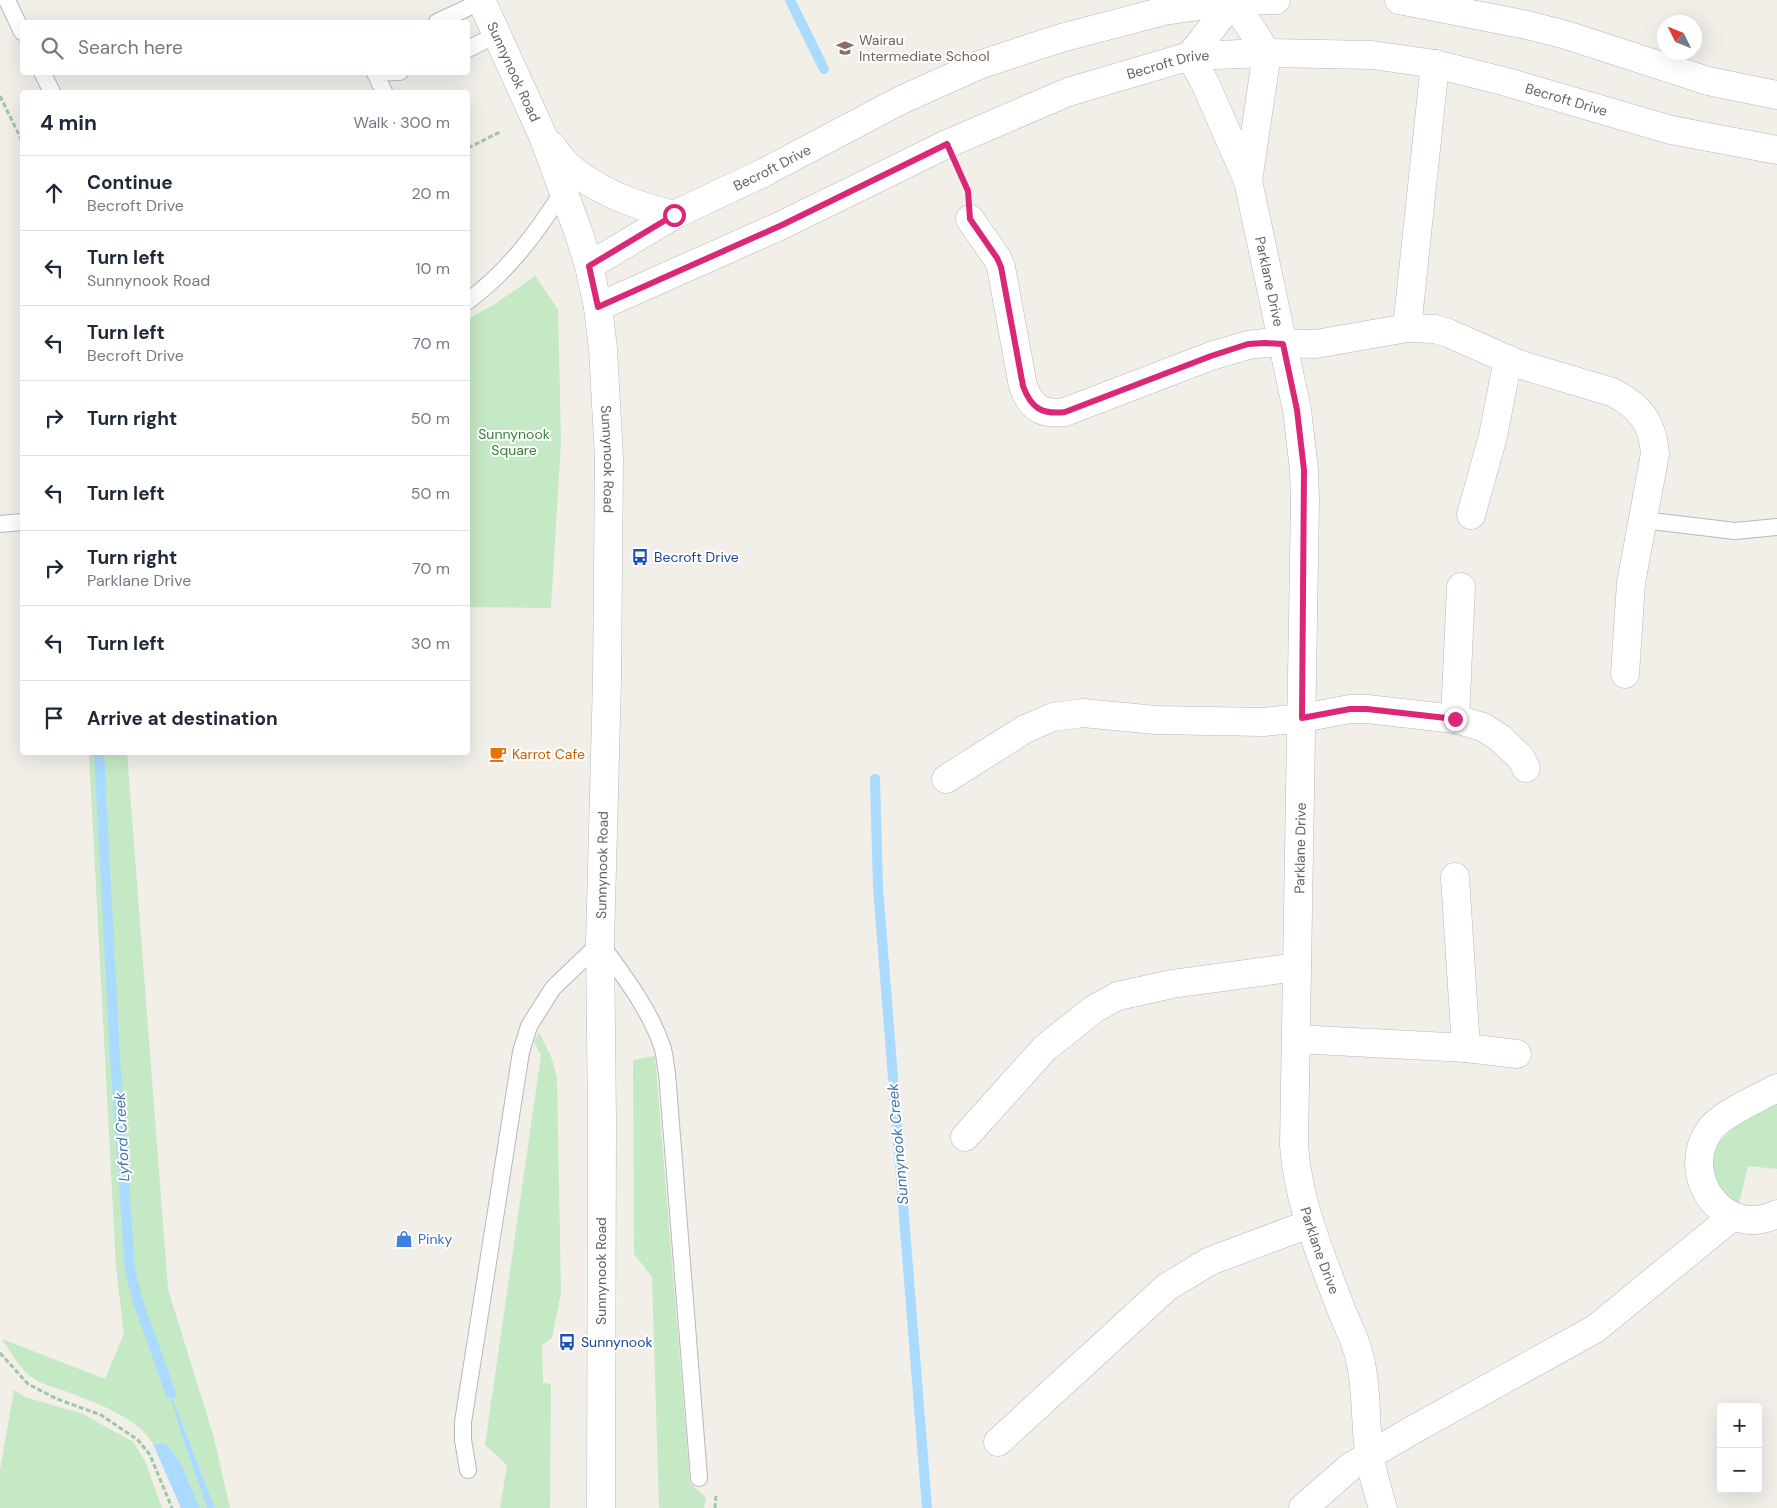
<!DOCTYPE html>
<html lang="en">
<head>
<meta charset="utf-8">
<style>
  :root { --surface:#fff; --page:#f6f6f7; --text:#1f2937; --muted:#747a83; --line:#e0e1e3 }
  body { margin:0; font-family:"DM Sans",sans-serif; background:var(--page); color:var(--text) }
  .controls { position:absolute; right:15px; bottom:15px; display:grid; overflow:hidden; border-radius:5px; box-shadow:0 5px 20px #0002 }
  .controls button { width:45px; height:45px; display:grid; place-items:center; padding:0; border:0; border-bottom:1px solid var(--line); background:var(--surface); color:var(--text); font:25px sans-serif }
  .compass { position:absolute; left:1657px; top:15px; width:45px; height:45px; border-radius:50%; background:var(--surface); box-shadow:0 5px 20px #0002; rotate:313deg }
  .stop { position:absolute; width:15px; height:15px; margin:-11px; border:4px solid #db2777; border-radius:50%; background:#fff }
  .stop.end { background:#db2777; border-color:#fff; box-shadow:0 1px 5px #0008 }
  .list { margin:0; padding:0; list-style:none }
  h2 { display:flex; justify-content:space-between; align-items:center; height:65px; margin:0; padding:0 20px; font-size:21px }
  h2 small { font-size:16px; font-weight:400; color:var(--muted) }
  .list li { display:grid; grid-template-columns:32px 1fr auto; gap:15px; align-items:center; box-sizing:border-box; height:75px; padding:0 20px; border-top:1px solid var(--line) }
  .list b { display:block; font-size:19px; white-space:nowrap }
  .list p { margin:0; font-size:16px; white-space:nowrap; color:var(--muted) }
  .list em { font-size:16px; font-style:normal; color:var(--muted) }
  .icon { flex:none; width:28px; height:28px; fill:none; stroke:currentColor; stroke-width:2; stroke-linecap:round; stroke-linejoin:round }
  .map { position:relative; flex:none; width:1777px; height:1508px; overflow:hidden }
  .search { position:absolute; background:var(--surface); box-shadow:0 5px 20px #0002; left:20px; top:20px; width:450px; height:55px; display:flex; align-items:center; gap:12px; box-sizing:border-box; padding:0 18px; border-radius:5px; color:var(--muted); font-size:19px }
  .panel { position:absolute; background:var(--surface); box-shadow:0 5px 20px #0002; left:20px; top:90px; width:450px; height:665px; border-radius:5px }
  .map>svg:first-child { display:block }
</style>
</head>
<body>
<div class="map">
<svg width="1777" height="1508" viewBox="0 0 1777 1508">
  <rect width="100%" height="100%" fill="#f1efe8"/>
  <!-- green -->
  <path fill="#c5e8c5" d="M535 276 558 309 561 442 551 608 468 607V319L495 304Z
    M89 753H127L168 1289 214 1438 230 1508H215L169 1388 182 1436 207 1508H200L180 1461 166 1444H153C138 1416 90 1401 62 1390 54 1387 44 1385 36 1380 21 1371 12 1354 2 1339L105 1379 124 1334 116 1267Z
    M539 1032 552 1059 557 1079 561 1293 552 1338 542 1345 543 1383 551 1384 550 1508H500L507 1465 485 1445 541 1055 534 1042Z
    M655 1056 690 1483 706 1498 704 1508H659L652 1277 634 1254 633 1060Z
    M1777 1104V1169L1748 1166 1739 1204C1724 1197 1720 1191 1715 1176 1702 1136 1749 1119 1777 1104Z
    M14 1390 25 1397 83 1414 133 1442 145 1461 162 1508H0V1470Z"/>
  <!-- water -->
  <path fill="#aadaff" d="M166 1381 215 1508H207L182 1436Z
    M153 1444H166L180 1461 200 1508H181Z"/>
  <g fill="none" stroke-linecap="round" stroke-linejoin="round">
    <!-- stream -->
    <path stroke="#aadaff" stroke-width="10" d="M790 0 824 69
      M99 752 115 1057 130 1269 137 1299 171 1394
      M875 779 878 888 927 1508"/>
    <!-- service casing -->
    <g stroke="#b5b8bc" stroke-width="18">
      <path id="service" d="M7 0 22 32
        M437 22 482 1
        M468 49 498 34
        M42 72 52 92
        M375 73 400 72
        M375 73 384 92
        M468 301C508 271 536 234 563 191
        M1643 520 1735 531 1777 527
        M0 524 22 522
        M468 1470 463 1440V1422L521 1052 529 1026 553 988 600 943C623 975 649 1008 662 1046 665 1054 665 1064 667 1073L699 1478"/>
    </g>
    <!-- minor casing -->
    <g stroke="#b5b8bc" stroke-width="29">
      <g id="minor">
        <path id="s1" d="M1248 181 1267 53 1233 1 1190 56 1205 83 1248 181 1297 410 1304 470 1305 501 1294 1145C1298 1203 1321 1255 1341 1309 1347 1324 1355 1339 1359 1355 1368 1389 1364 1423 1370 1457 1372 1474 1378 1491 1383 1508"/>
        <path d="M970 219 997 258 1001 267 1023 386C1031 408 1042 415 1065 412L1211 356 1248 345 1265 343 1316 344 1407 328 1435 329 1448 333 1518 364 1612 392C1640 406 1653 423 1655 454L1631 583 1625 674"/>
        <path d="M1407 328 1435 64"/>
        <path d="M1471 515 1493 436 1508 359"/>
        <path d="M1455 719 1461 587"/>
        <path d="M946 779 1025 729 1053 717 1083 713 1156 720 1264 722 1302 718 1350 709H1367L1455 719 1483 727 1500 738 1521 758 1526 768"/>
        <path d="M1455 877 1466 1048"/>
        <path d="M1296 1039 1466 1048 1517 1054"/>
        <path d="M1777 1088C1759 1098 1719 1115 1709 1131 1678 1177 1725 1240 1777 1214"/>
        <path d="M965 1137 1045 1048 1094 1009 1118 996 1172 984 1297 967"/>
        <path d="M998 1442 1167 1287 1210 1261 1309 1224"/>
        <path d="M1303 1508 1350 1467 1409 1432 1595 1329 1732 1217"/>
      </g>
    </g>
    <!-- tertiary casing -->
    <g stroke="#b5b8bc" stroke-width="29">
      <g id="tertiary">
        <path d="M1399 0 1527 25 1566 35 1708 81 1777 95"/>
        <path id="s2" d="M589 266 674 215 765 172 899 101 979 65 1061 38 1164 11 1233 1 1276 0"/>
        <path id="s3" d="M598 307 782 225 947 144 1068 92 1190 56 1267 53 1372 55 1435 64 1503 81 1671 130 1777 150"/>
      </g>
    </g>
    <!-- secondary casing -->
    <g stroke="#b6babf" stroke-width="29">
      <g id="secondary">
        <path id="s4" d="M481 0 543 136 579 234 589 266 598 307 603 349 609 458 607 680 600 943 602 1120 601 1508"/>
        <path d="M551 145C556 152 562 160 568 166 597 192 637 206 674 215"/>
      </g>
    </g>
    <!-- path -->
    <path stroke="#9cc7a9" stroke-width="3" stroke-dasharray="5 2.5" stroke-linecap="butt" d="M0 96 22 141
      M468 148 500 132
      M960 174 966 188
      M0 1353 28 1384 57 1399 101 1415 138 1440 150 1455 172 1508
      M715 1508 716 1496"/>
    <!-- service -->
    <use href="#service" stroke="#fff" stroke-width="16"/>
    <!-- minor -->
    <use href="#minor" stroke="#fff" stroke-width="28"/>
    <!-- tertiary -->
    <use href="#tertiary" stroke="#fff" stroke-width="28"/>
    <!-- secondary -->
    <use href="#secondary" stroke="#fff" stroke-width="28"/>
  </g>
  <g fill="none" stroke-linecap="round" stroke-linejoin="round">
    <!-- route -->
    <path stroke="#db2777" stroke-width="6" d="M674 215 589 266 598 307 782 225 947 144 968 191 970 219 997 258 1001 267 1023 386C1031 408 1042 415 1065 412L1211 356 1248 344 1265 343 1283 344 1297 410 1304 470 1302 718 1350 709H1367L1455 719"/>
  </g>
  <!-- icons -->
  <defs>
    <g id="school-bare" transform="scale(1.35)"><path d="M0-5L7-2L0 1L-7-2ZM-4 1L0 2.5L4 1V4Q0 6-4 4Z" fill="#8d6e63" stroke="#fff" stroke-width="2.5" paint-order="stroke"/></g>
    <g id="bus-bare" transform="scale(1.35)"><path d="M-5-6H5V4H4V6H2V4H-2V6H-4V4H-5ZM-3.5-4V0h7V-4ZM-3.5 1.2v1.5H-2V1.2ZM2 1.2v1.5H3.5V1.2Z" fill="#1a4fb4" stroke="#fff" stroke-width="2.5" paint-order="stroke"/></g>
    <g id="cafe-bare" transform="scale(1.35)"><path d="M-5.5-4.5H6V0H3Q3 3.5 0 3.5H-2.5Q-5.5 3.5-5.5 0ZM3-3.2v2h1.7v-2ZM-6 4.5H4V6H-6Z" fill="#e8710a" stroke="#fff" stroke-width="2.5" paint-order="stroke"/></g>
    <g id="shop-bare" transform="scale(1.35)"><path d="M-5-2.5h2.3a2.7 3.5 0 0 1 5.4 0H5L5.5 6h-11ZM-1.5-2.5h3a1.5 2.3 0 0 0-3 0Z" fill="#3f7fe0" stroke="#fff" stroke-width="2.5" paint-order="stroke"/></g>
  </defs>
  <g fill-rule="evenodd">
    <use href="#school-bare" x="845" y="48"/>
    <use href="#bus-bare" x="640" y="557"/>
    <use href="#cafe-bare" x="498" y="754"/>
    <use href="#shop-bare" x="404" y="1239"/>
    <use href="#bus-bare" x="567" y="1342"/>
  </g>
  <g text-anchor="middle" stroke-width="4" stroke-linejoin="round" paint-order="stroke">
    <!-- education labels -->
    <g font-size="14" fill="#785e54" stroke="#fff" text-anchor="start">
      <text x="859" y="45">Wairau<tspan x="859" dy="16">Intermediate School</tspan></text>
    </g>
    <!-- street labels -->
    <g font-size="14" fill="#5f6368" stroke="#fff">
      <text dy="5" stroke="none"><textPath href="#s3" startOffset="621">Becroft Drive</textPath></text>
      <text dy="5" stroke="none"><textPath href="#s4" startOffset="79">Sunnynook Road</textPath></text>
      <text dy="5" stroke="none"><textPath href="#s3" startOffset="1026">Becroft Drive</textPath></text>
      <text dy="5" stroke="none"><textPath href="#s2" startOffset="208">Becroft Drive</textPath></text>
      <text dy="5" stroke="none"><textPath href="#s1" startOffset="502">Parklane Drive</textPath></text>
      <text dy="5" stroke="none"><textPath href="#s4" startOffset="482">Sunnynook Road</textPath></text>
      <text transform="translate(1300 848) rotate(-89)" y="5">Parklane Drive</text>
      <text transform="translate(602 865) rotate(-89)" y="5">Sunnynook Road</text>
      <text dy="5" stroke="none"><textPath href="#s1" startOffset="1478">Parklane Drive</textPath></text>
      <text transform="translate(601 1271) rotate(-90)" y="5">Sunnynook Road</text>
    </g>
    <!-- park labels -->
    <g font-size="14" fill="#348238" stroke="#fff">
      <text x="514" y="439">Sunnynook<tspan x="514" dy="16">Square</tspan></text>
    </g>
    <!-- transit labels -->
    <g font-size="14" fill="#164399" stroke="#fff" text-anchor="start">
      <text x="654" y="562">Becroft Drive</text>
      <text x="581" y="1347">Sunnynook</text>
    </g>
    <!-- food labels -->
    <g font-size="14" fill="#c56008" stroke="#fff" text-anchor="start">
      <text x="512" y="759">Karrot Cafe</text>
    </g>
    <!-- shop labels -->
    <g font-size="14" fill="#366cbe" stroke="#fff" text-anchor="start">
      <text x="418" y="1244">Pinky</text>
    </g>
    <!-- water labels -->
    <g font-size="15" font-style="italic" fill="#4174aa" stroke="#fff">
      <text transform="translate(122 1137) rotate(-93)" y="5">Lyford Creek</text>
      <text transform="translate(898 1144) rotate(-95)" y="5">Sunnynook Creek</text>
    </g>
  </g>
</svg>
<div class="controls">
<button>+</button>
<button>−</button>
</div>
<svg class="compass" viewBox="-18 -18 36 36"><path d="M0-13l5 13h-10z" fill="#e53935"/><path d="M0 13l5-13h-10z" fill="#747a83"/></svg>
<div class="stop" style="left:674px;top:215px"></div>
<div class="stop end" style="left:1455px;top:719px"></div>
<div class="search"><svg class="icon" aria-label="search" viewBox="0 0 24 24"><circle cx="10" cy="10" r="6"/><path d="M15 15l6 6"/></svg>Search here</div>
<section class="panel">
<h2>4 min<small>Walk · 300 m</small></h2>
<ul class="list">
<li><svg class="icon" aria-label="ahead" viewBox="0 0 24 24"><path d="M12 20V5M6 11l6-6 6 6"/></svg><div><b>Continue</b><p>Becroft Drive</p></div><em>20 m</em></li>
<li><svg class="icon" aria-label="left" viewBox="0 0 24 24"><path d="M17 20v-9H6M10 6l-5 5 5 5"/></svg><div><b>Turn left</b><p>Sunnynook Road</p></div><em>10 m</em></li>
<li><svg class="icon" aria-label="left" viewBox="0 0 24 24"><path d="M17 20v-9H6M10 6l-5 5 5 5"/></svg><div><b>Turn left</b><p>Becroft Drive</p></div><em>70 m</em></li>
<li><svg class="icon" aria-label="right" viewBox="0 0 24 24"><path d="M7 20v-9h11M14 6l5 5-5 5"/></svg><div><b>Turn right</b></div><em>50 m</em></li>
<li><svg class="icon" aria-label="left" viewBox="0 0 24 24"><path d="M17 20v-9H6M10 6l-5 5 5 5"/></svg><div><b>Turn left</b></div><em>50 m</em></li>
<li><svg class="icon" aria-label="right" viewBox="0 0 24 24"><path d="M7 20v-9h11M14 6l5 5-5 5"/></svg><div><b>Turn right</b><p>Parklane Drive</p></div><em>70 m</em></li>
<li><svg class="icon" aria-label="left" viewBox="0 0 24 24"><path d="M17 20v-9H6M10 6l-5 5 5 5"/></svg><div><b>Turn left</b></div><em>30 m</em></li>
<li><svg class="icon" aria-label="arrive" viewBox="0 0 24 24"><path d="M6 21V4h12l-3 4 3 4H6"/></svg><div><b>Arrive at destination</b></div></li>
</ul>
</section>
</div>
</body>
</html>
